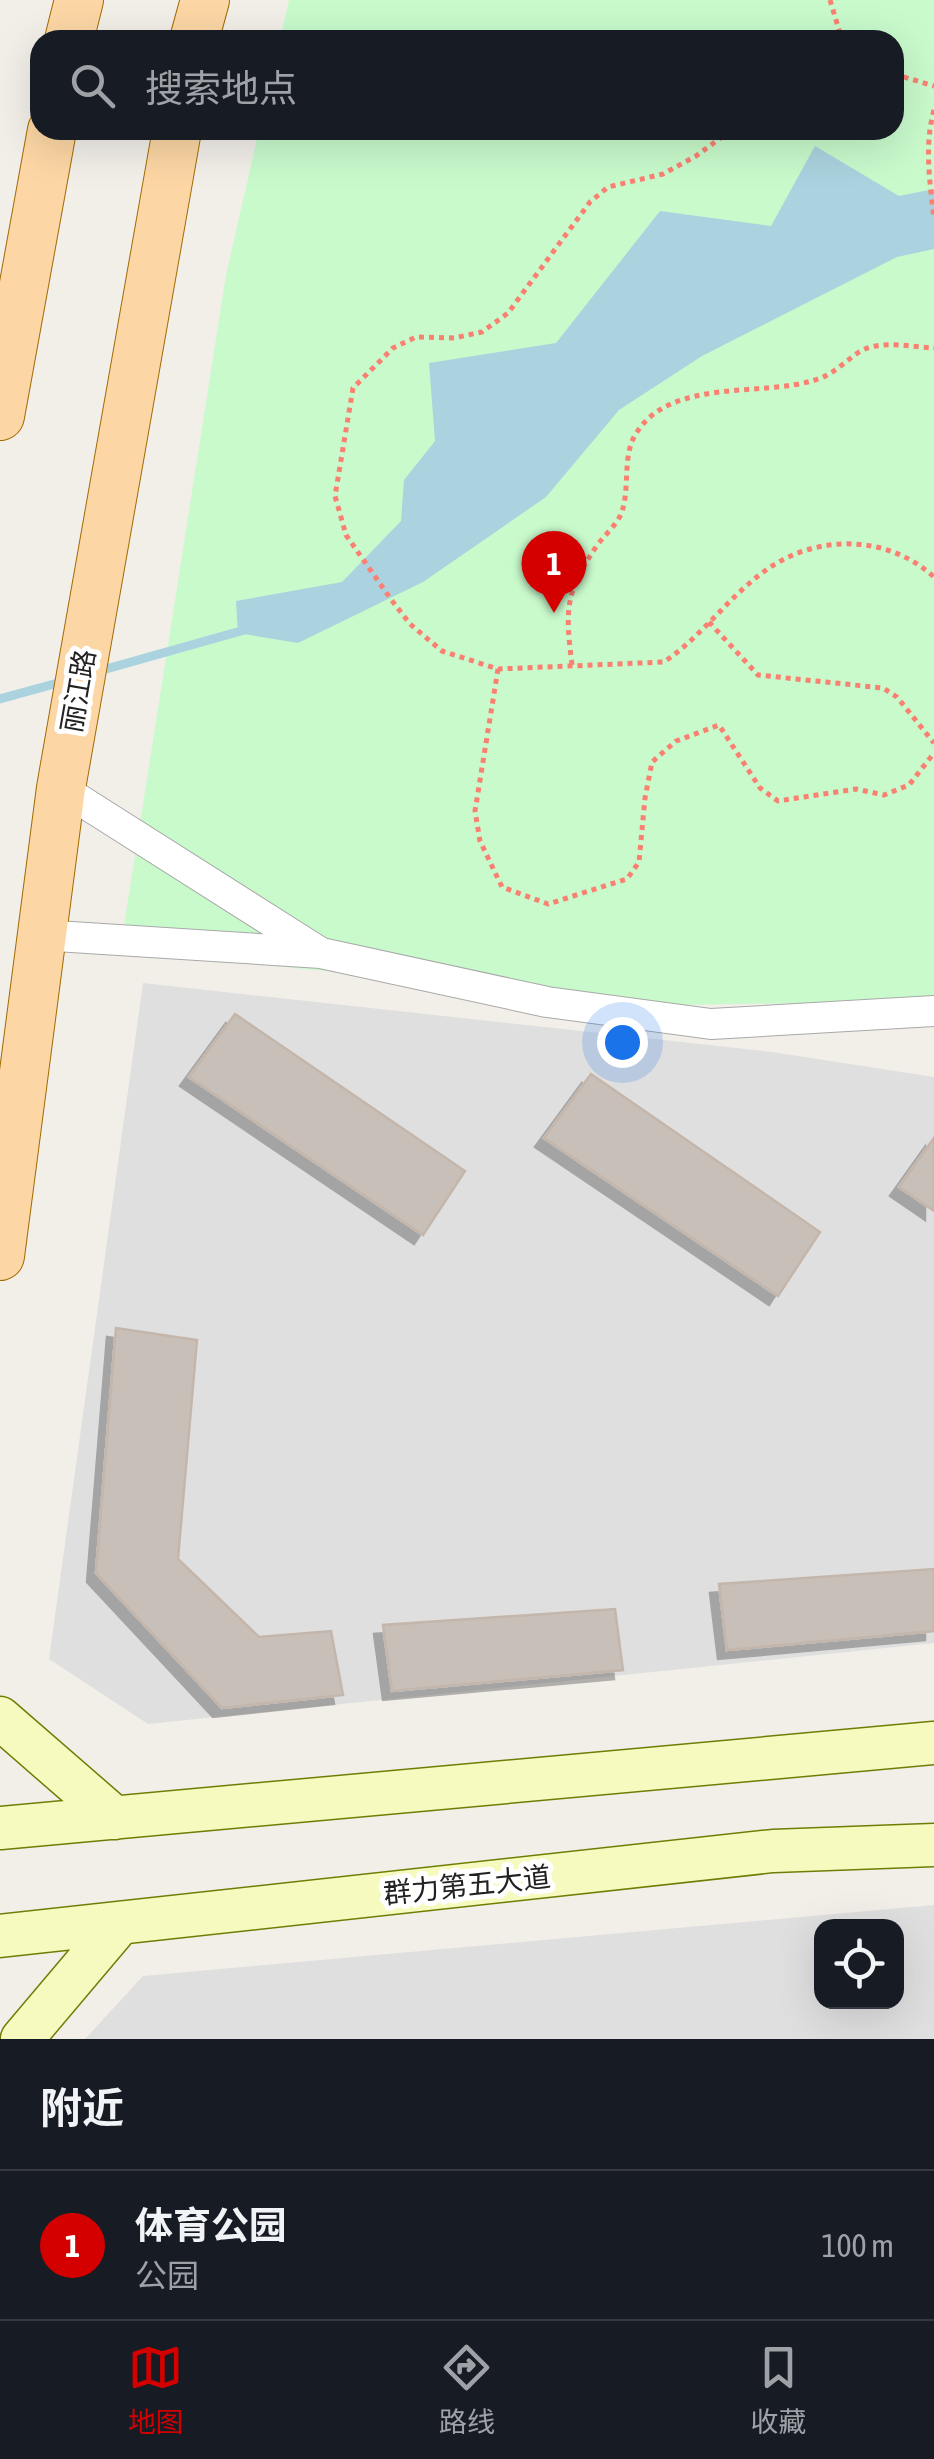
<!DOCTYPE html>
<html lang="zh">
<head>
<meta charset="utf-8">
<style>
  :root { --surface:#171b24; --page:#242831; --text:#f1f3f6; --muted:#9ea1a6; --line:#363941; --accent:#d40000 }
  body { margin:0; font-family:"Asap Condensed","Noto Sans SC",sans-serif; background:var(--page); color:var(--text) }
  .controls { position:absolute; right:30px; bottom:30px; display:grid; overflow:hidden; border-radius:20px; box-shadow:0 10px 40px #0002 }
  .controls button { width:90px; height:90px; display:grid; place-items:center; padding:0; border:0; border-bottom:2px solid var(--line); background:var(--surface); color:var(--text); font:50px sans-serif }
  .you { position:absolute; left:622px; top:1042px; width:35px; height:35px; margin:-25px; border:8px solid #fff; border-radius:50%; background:#1a73e8; box-shadow:0 0 0 15px #1a73e833 }
  .badge { display:grid; place-items:center; width:65px; height:65px; border-radius:50%; background:var(--accent); color:#fff; font-size:32px; font-weight:700 }
  .pin { position:absolute; translate:-50% -82px; filter:drop-shadow(0 2px 5px #0008) }
  .pin::after { content:''; position:absolute; top:52px; width:35px; height:30px; background:inherit; clip-path:polygon(0 0,100% 0,50% 100%) }
  .list { margin:0; padding:0; list-style:none }
  h2 { display:flex; justify-content:space-between; align-items:center; height:130px; margin:0; padding:0 40px; font-size:42px }
  h2 small { font-size:32px; font-weight:400; color:var(--muted) }
  .list li { display:grid; grid-template-columns:65px 1fr auto; gap:30px; align-items:center; box-sizing:border-box; height:150px; padding:0 40px; border-top:2px solid var(--line) }
  .list b { display:block; font-size:38px; white-space:nowrap }
  .list p { margin:0; font-size:32px; white-space:nowrap; color:var(--muted) }
  .list em { font-size:32px; font-style:normal; color:var(--muted) }
  .icon { flex:none; width:55px; height:55px; fill:none; stroke:currentColor; stroke-width:2; stroke-linecap:round; stroke-linejoin:round }
  .map { position:relative; flex:none; width:934px; height:2039px; overflow:hidden }
  .search { position:absolute; background:var(--surface); box-shadow:0 10px 40px #0002; left:30px; right:30px; top:30px; height:110px; display:flex; align-items:center; gap:25px; box-sizing:border-box; padding:0 35px; border-radius:30px; color:var(--muted); font-size:38px }
  .sheet { height:280px; background:var(--surface) }
  nav { display:flex; justify-content:space-around; align-items:center; box-sizing:border-box; height:140px; border-top:2px solid var(--line); background:var(--surface); font-size:28px; color:var(--muted) }
  nav a { display:grid; justify-items:center; gap:5px }
  nav .on { color:var(--accent) }
  .map>svg:first-child { display:block }
</style>
</head>
<body>
<div class="map">
<svg width="934" height="2039" viewBox="0 0 934 2039">
  <defs>
    <filter id="shadow"><feDropShadow dx="-9" dy="9" stdDeviation="0" flood-color="#0004"/></filter>
  </defs>
  <rect width="100%" height="100%" fill="#f2efe9"/>
  <!-- residential -->
  <path fill="#e0dfdf" fill-rule="evenodd" d="M143 983 772 1052 934 1077V1643L148 1724 49 1659Z
    M934 1905V2039H85L143 1976ZM822 1926H896V2002H822Z"/>
  <!-- park -->
  <path fill="#c8facc" d="M289 0H934V1001L674 1005 120 951 226 275 259 130H894V40H280Z"/>
  <!-- water -->
  <path fill="#aad3df" d="M815 146 899 196 934 189V249L897 257 702 356 619 410 546 497 423 582 298 643 238 633 236 601 342 582 401 521 404 480 435 441 429 363 556 343 660 211 771 226Z"/>
  <g fill="none" stroke-linecap="round" stroke-linejoin="round">
    <!-- stream -->
    <path stroke="#aad3df" stroke-width="9" d="M99 671 248 629
      M0 699 65 681"/>
  </g>
  <!-- building -->
  <path fill="#c7bfb8" stroke="#c4b6ab" stroke-width="2.5" filter="url(#shadow)" d="M235 1014 465 1171 423 1235 189 1077Z
    M591 1074 820 1232 778 1296 544 1138Z
    M934 1138V1211L899 1187Z
    M116 1328 197 1340 178 1559 259 1637 331 1631 343 1695 222 1708 96 1573Z
    M934 1569V1631L727 1650 719 1584Z
    M615 1609 623 1670 392 1691 383 1625Z"/>
  <g fill="none" stroke-linecap="round" stroke-linejoin="round">
    <!-- street casing -->
    <g stroke="#a9a9a9" stroke-width="32">
      <path id="street" d="M40 935 321 953 61 788
        M321 953 547 1002 711 1024 934 1011"/>
    </g>
    <!-- secondary casing -->
    <g stroke="#707d05" stroke-width="45">
      <path id="secondary" d="M0 1718 115 1818
        M0 1828 934 1743
        M0 1936 773 1851 934 1845
        M22 2039 120 1923"/>
    </g>
    <!-- primary casing -->
    <g stroke="#a06b00" stroke-width="50">
      <path id="primary" d="M69 40 79 0
        M194 40 205 0
        M0 416 52 130
        M0 1256 61 788 177 130"/>
    </g>
    <!-- path -->
    <path stroke="#fa8072" stroke-width="5" stroke-dasharray="5 5" stroke-linecap="butt" d="M830 0 842 40
      M894 74 934 86
      M934 110C924 145 930 183 934 219
      M731 130 696 156 663 174 608 187 590 202 508 313 482 332 454 338 416 337 393 348 353 388 335 496 346 535 390 598 410 624 442 651 498 669 664 662C701 637 726 600 762 573 813 534 886 533 934 577
      M709 622 758 675 883 688 897 697 934 743
      M572 665C565 609 565 592 598 544 605 535 617 524 621 514 631 489 621 455 637 432 672 378 761 397 815 380 833 375 844 362 859 352 880 339 911 347 934 348
      M498 669 475 811 480 841 502 887 548 904 627 879 639 862 645 798 652 762 676 741 719 725 760 788 778 801 856 789 884 795 909 785 934 753"/>
    <!-- street -->
    <use href="#street" stroke="#fff" stroke-width="30"/>
    <!-- secondary -->
    <use href="#secondary" stroke="#f7fabf" stroke-width="42"/>
    <!-- primary -->
    <use href="#primary" stroke="#fcd6a4" stroke-width="48"/>
  </g>
  <g text-anchor="middle" stroke-width="10" stroke-linejoin="round" paint-order="stroke">
    <!-- street labels -->
    <g font-size="28" fill="#222" stroke="#fff">
      <text transform="translate(78 691) rotate(-80)" y="10">丽江路</text>
      <text transform="translate(467 1885) rotate(-6)" y="10">群力第五大道</text>
    </g>
  </g>
</svg>
<div class="controls">
<button><svg class="icon" aria-label="locate" viewBox="0 0 24 24"><circle cx="12" cy="12" r="6"/><path d="M12 2v4M12 18v4M2 12h4M18 12h4"/></svg></button>
</div>
<div class="you"></div>
<div class="pin badge" style="left:554px;top:613px">1</div>
<div class="search"><svg class="icon" aria-label="search" viewBox="0 0 24 24"><circle cx="10" cy="10" r="6"/><path d="M15 15l6 6"/></svg>搜索地点</div>
</div>
<section class="sheet">
<h2>附近<small></small></h2>
<ul class="list">
<li><span class="badge">1</span><div><b>体育公园</b><p>公园</p></div><em>100 m</em></li>
</ul>
</section>
<nav>
<a class="on"><svg class="icon" aria-label="map" viewBox="0 0 24 24"><path d="M3 6l6-2 6 2 6-2v14l-6 2-6-2-6 2zM9 4v14M15 6v14"/></svg>地图</a>
<a><svg class="icon" aria-label="directions" viewBox="0 0 24 24"><path d="M12 3l9 9-9 9-9-9zM9 14v-3h6M13 9l2 2-2 2"/></svg>路线</a>
<a><svg class="icon" aria-label="saved" viewBox="0 0 24 24"><path d="M7 4h10v16l-5-4-5 4z"/></svg>收藏</a>
</nav>
</body>
</html>
